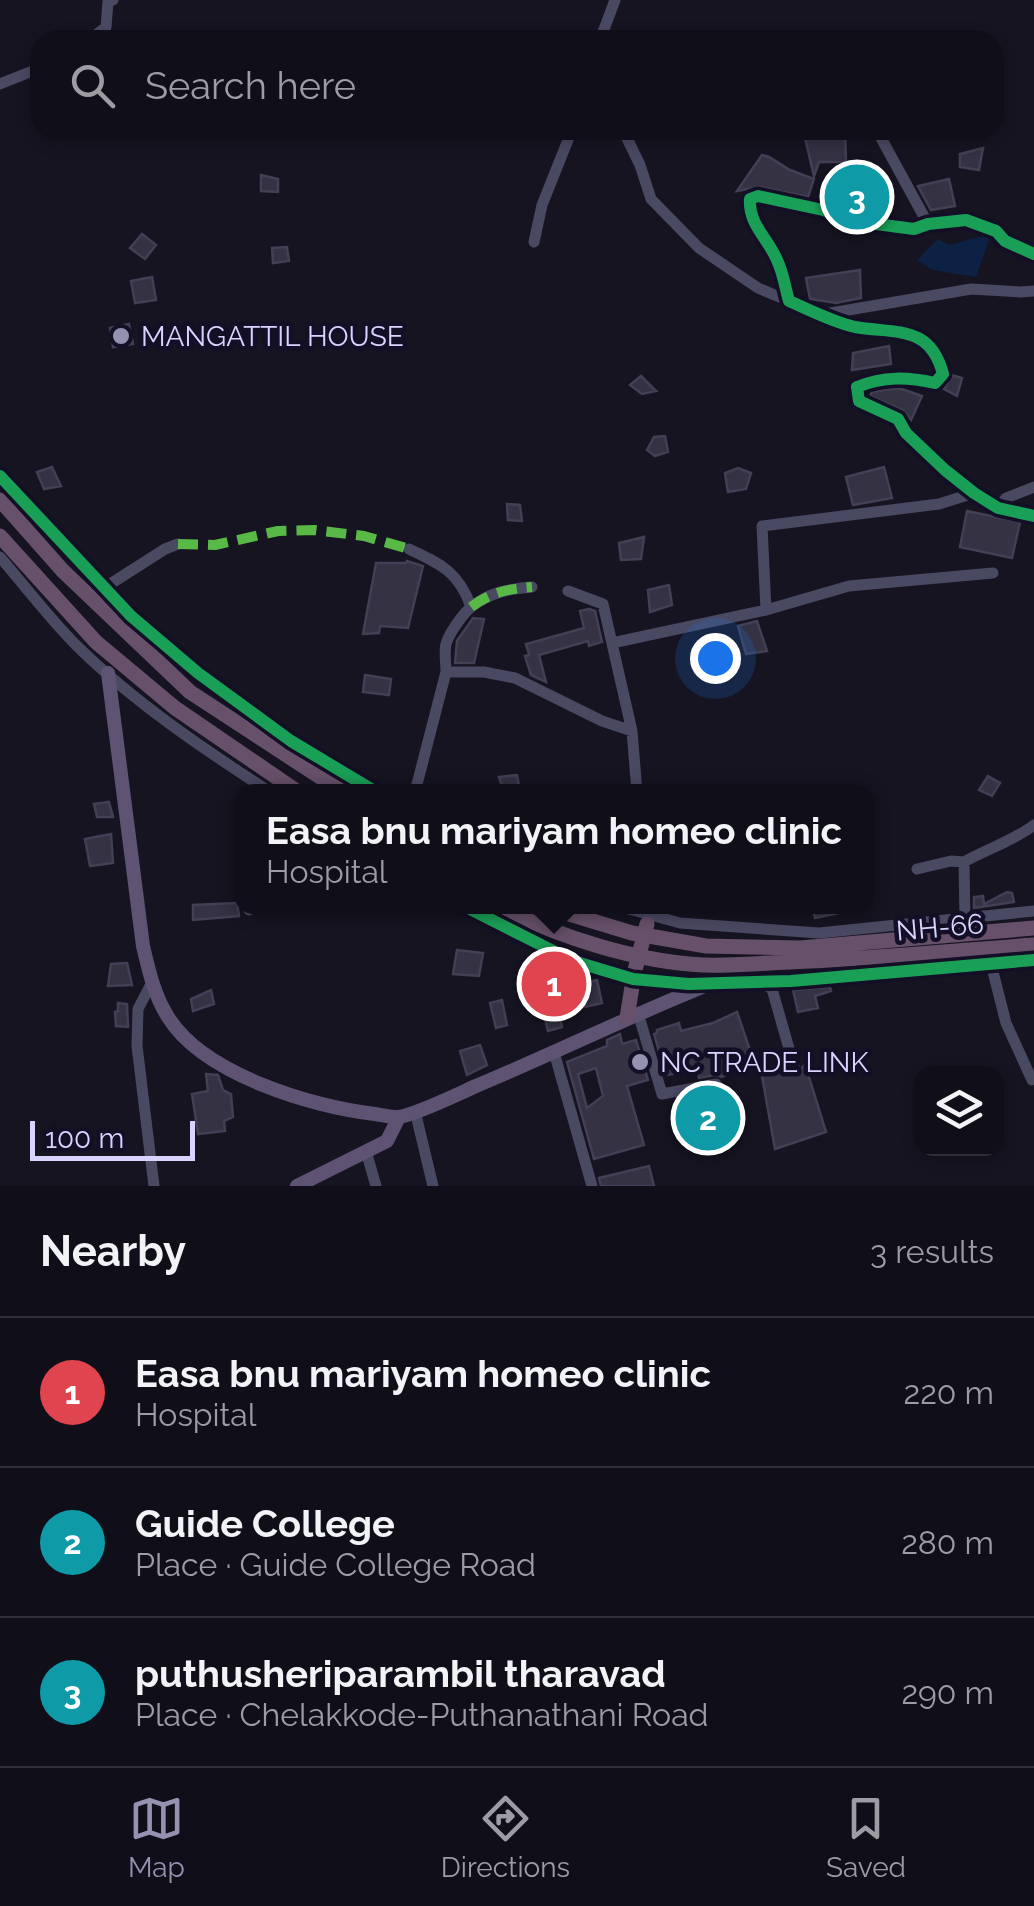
<!DOCTYPE html>
<html lang="en">
<head>
<meta charset="utf-8">
<style>
  :root { --surface:#100f19; --page:#191822; --text:#f1f3f6; --muted:#9c9ca2; --line:#302f38; --accent:#9591b1 }
  body { margin:0; font-family:Raleway,sans-serif; background:var(--page); color:var(--text) }
  .controls { position:absolute; right:30px; bottom:30px; display:grid; overflow:hidden; border-radius:20px; box-shadow:0 5px 15px #0003 }
  .controls button { width:90px; height:90px; display:grid; place-items:center; padding:0; border:0; border-bottom:2px solid var(--line); background:var(--surface); color:var(--text); font:50px sans-serif }
  .scale { position:absolute; left:30px; bottom:25px; width:165px; box-sizing:border-box; padding-left:10px; border:5px solid #d9d4ff; border-top:0; font-size:28px; line-height:35px; white-space:nowrap; color:#d9d4ff; -webkit-text-stroke:8px #130f26; paint-order:stroke }
  .you { position:absolute; left:715px; top:658px; width:35px; height:35px; margin:-25px; border:8px solid #fff; border-radius:50%; background:#1a73e8; box-shadow:0 0 0 15px #1a73e833 }
  .badge { display:grid; place-items:center; width:65px; height:65px; border-radius:50%; background:var(--accent); color:#fff; font-size:32px; font-weight:700 }
  .pin { position:absolute; translate:-50% -50%; border:5px solid #fff; box-shadow:0 2px 10px #0006 }
  .popup { position:absolute; left:234px; top:784px; width:640px; height:130px; box-sizing:border-box; display:grid; place-content:center; border-radius:20px; background:var(--surface); filter:drop-shadow(0 2px 8px #0005); font-size:32px; white-space:nowrap; color:var(--muted) }
  .popup b { font-size:38px; color:var(--text) }
  .popup::after { content:''; position:absolute; left:50%; top:100%; margin-left:-20px; border:20px solid transparent; border-top-color:var(--surface) }
  .list { margin:0; padding:0; list-style:none }
  h2 { display:flex; justify-content:space-between; align-items:center; height:130px; margin:0; padding:0 40px; font-size:42px }
  h2 small { font-size:32px; font-weight:400; color:var(--muted) }
  .list li { display:grid; grid-template-columns:65px 1fr auto; gap:30px; align-items:center; box-sizing:border-box; height:150px; padding:0 40px; border-top:2px solid var(--line) }
  .list b { display:block; font-size:38px; white-space:nowrap }
  .list p { margin:0; font-size:32px; white-space:nowrap; color:var(--muted) }
  .list em { font-size:32px; font-style:normal; color:var(--muted) }
  .icon { flex:none; width:55px; height:55px; fill:none; stroke:currentColor; stroke-width:2; stroke-linecap:round; stroke-linejoin:round }
  .map { position:relative; flex:none; width:1034px; height:1186px; overflow:hidden }
  .search { position:absolute; background:var(--surface); box-shadow:0 5px 15px #0003; left:30px; right:30px; top:30px; height:110px; display:flex; align-items:center; gap:25px; box-sizing:border-box; padding:0 35px; border-radius:30px; color:var(--muted); font-size:38px }
  .sheet { height:580px; background:var(--surface) }
  nav { display:flex; justify-content:space-around; align-items:center; box-sizing:border-box; height:140px; border-top:2px solid var(--line); background:var(--surface); font-size:28px; color:var(--muted) }
  nav a { display:grid; justify-items:center; gap:5px }
  nav .on { color:var(--accent) }
  .map>svg:first-child { display:block }
</style>
</head>
<body>
<div class="map">
<svg width="1034" height="1186" viewBox="0 0 1034 1186">
  <rect width="100%" height="100%" fill="#161421"/>
  <!-- water -->
  <path fill="#0d2144" d="M991 234 976 277 933 270 917 260 938 239 949 245Z"/>
  <!-- building -->
  <path fill="#343243" stroke="#433f54" stroke-width="2.5" fill-rule="evenodd" d="M845 131 846 162H819L814 176 805 138Z
    M983 148 979 170 960 167V154Z
    M762 155 769 157 790 170 814 179 808 197 760 187 737 191Z
    M261 175 278 179V192L261 191Z
    M866 177 876 202 854 210 844 207 835 184Z
    M949 179 955 206 931 210 918 186Z
    M142 234 156 245 145 259 130 248Z
    M287 247 289 261 273 263 272 248Z
    M860 270 861 298 836 303 810 299 806 278Z
    M152 277 156 300 135 303 131 281Z
    M129 324 133 344 113 347 110 328Z
    M889 346 891 364 852 370 853 353Z
    M952 375 962 378 957 396 944 389Z
    M641 376 656 391 642 394 630 385Z
    M899 388 922 396 911 420 902 410 870 396 872 392Z
    M665 436 668 452 655 456 647 450 654 437Z
    M52 467 61 486 44 489 37 472Z
    M884 467 892 498 853 505 846 477Z
    M738 468 751 473 746 489 728 492 725 473Z
    M507 504 520 505 522 521 508 520Z
    M967 511 1020 522 1012 558 960 547Z
    M644 537 641 559 621 560 619 543Z
    M407 561 423 566 408 628 380 626 379 633 363 634 376 563H406Z
    M669 585 672 605 650 612 648 590Z
    M589 609 595 611 602 642 589 646 588 641 539 655 546 682 531 675 525 656 529 655 526 644 584 628 580 611Z
    M473 618 484 619 474 663H455L457 641Z
    M757 621 767 651 746 654 738 626Z
    M365 675 391 679 389 695 363 692Z
    M517 775 520 792H504L499 777Z
    M988 776 1000 783 992 796 979 790Z
    M109 802 113 817H97L94 804Z
    M111 834 113 863 90 866 85 839Z
    M1007 892 1012 893 1014 902 974 908V897L983 896 984 904Z
    M237 903 239 916 193 920V905Z
    M812 906H848V911L815 918Z
    M457 950 483 953 479 976 453 974Z
    M127 963 132 985 108 986 111 964Z
    M597 980 602 1003 580 1008 574 985Z
    M830 987 831 991 815 996 818 1008 798 1012 793 990Z
    M211 990 214 1004 193 1011 191 999Z
    M555 993 562 1027 548 1031 540 998Z
    M502 1000 507 1025 496 1028 490 1003Z
    M118 1003 127 1004 128 1027 116 1026 115 1012 118 1011Z
    M737 1012 754 1062 726 1071V1075L722 1077 715 1075 699 1078 698 1070 666 1075 654 1034 657 1033V1030L679 1023 681 1031 713 1023Z
    M620 1034 622 1044 636 1040 648 1080 627 1086 644 1145 594 1159 567 1062 607 1046V1040ZM596 1068 603 1096 587 1108 578 1074Z
    M480 1045 487 1065 467 1075 460 1051Z
    M805 1064 826 1132 775 1149 762 1076 785 1069 791 1075H797Z
    M206 1074 218 1075 223 1090 231 1094 233 1117 224 1121 225 1131 198 1134 192 1094 208 1091Z
    M710 1095 713 1099 722 1143 705 1146 695 1098Z
    M649 1166 654 1186H601L599 1178Z"/>
  <g fill="none" stroke-linecap="round" stroke-linejoin="round">
    <!-- minor -->
    <path stroke="#4a4962" stroke-width="11" d="M89 40 106 27 108 2 113 0
      M600 40 615 0
      M0 84 40 68
      M623 130 640 165 651 199 699 248 758 288 789 301
      M874 130 880 136 928 224
      M534 242 542 205 572 130
      M1034 254 1005 241 996 231 966 220 928 224 914 229 861 222 823 210 758 196 750 199C748 224 768 238 777 260 783 272 785 287 789 301 810 310 833 322 855 327 895 334 930 324 943 374L935 383C908 377 884 376 857 387L859 401 898 419 906 433 945 470 974 493 998 508 1034 516
      M825 314 971 289 1021 292 1034 291
      M0 476 131 616 198 673 291 741 376 792
      M998 508 1006 498 1034 487
      M409 549C441 564 459 572 471 607 463 614 449 633 446 644 444 651 446 664 446 672
      M0 557C25 586 49 618 77 646 134 702 202 748 270 792
      M104 588 165 549 178 544
      M568 591 603 604 632 731 637 792
      M471 607C491 592 508 589 532 587
      M766 610 762 526 939 504 974 493
      M612 643 766 610 849 586 993 573
      M415 792 446 672H484L515 678 602 721 632 731
      M917 869 951 861 964 862
      M464 906 573 961 633 979 689 984 791 981 1034 960
      M618 906 680 923 819 933 1034 911
      M249 910 250 906
      M965 919 964 862C987 849 1013 841 1034 825
      M991 964 1006 1023 1032 1080
      M761 982 772 989 794 1066
      M151 984 138 1009 137 1046 154 1186
      M638 1013 662 1094 716 1084 718 1091
      M554 1052 592 1186
      M415 1111 433 1186
      M366 1151 376 1186"/>
    <!-- major -->
    <path stroke="#5e5373" stroke-width="14" d="M108 673 143 946C149 971 154 995 168 1017 203 1074 312 1107 375 1114 382 1115 391 1117 398 1117 415 1115 458 1094 476 1086 555 1053 632 1015 712 983
      M297 1186 387 1141 399 1117"/>
    <!-- highway -->
    <path stroke="#67516a" stroke-width="15" d="M0 500 63 571 190 692 343 792
      M0 536 96 642 175 708 298 792
      M499 906C557 937 638 962 704 965 732 966 761 963 789 962 871 959 952 951 1034 945
      M543 906 632 933 706 946 800 948 1034 928
      M627 1018 634 974"/>
    <!-- highway-bridge -->
    <path stroke="#67516a" stroke-width="15" d="M634 974 647 924"/>
    <!-- quiet -->
    <path stroke="#58b947" stroke-width="10" stroke-dasharray="20 10" stroke-linecap="butt" d="M178 544 215 545 278 531 314 530 364 536 409 549
      M471 607C491 592 508 589 532 587"/>
    <!-- cycleway casing -->
    <g stroke="#130f26" stroke-width="19">
      <path id="cycleway" d="M1034 254 1005 241 996 231 966 220 928 224 914 229 861 222 823 210 758 196 750 199C748 224 768 238 777 260 783 272 785 287 789 301 810 310 833 322 855 327 895 334 930 324 943 374L935 383C908 377 884 376 857 387L859 401 898 419 906 433 945 470 974 493 998 508 1034 516
        M0 476 131 616 198 673 291 741 376 792
        M464 906 573 961 633 979 689 984 791 981 1034 960"/>
    </g>
    <!-- cycleway -->
    <use href="#cycleway" stroke="#1a9f57" stroke-width="12"/>
  </g>
  <!-- markers -->
  <g fill="#9591b1" stroke="#130f26" stroke-width="4">
    <circle cx="121" cy="336" r="10"/>
    <circle cx="640" cy="1062" r="10"/>
  </g>
  <g text-anchor="middle" stroke-width="9" stroke-linejoin="round" paint-order="stroke">
    <!-- poi labels -->
    <g font-size="28" fill="#d9d4ff" stroke="#130f26" text-anchor="start">
      <text x="141" y="346">MANGATTIL HOUSE</text>
      <text x="660" y="1072">NC TRADE LINK</text>
    </g>
    <!-- street labels -->
    <g font-size="28" fill="#d9d4ff" stroke="#130f26">
      <text transform="translate(940 927) rotate(-5)" y="10">NH-66</text>
    </g>
  </g>
</svg>
<div class="controls">
<button><svg class="icon" aria-label="layers" viewBox="0 0 24 24"><path d="M12 4l9 5-9 5-9-5zM3 14l9 5 9-5"/></svg></button>
</div>
<div class="scale">100 m</div>
<div class="you"></div>
<div class="pin badge" style="left:554px;top:984px;background:#e0444e">1</div>
<div class="popup"><b>Easa bnu mariyam homeo clinic</b>Hospital</div>
<div class="pin badge" style="left:708px;top:1118px;background:#0f9aa8">2</div>
<div class="pin badge" style="left:857px;top:197px;background:#0f9aa8">3</div>
<div class="search"><svg class="icon" aria-label="search" viewBox="0 0 24 24"><circle cx="10" cy="10" r="6"/><path d="M15 15l6 6"/></svg>Search here</div>
</div>
<section class="sheet">
<h2>Nearby<small>3 results</small></h2>
<ul class="list">
<li><span class="badge" style="background:#e0444e">1</span><div><b>Easa bnu mariyam homeo clinic</b><p>Hospital</p></div><em>220 m</em></li>
<li><span class="badge" style="background:#0f9aa8">2</span><div><b>Guide College</b><p>Place · Guide College Road</p></div><em>280 m</em></li>
<li><span class="badge" style="background:#0f9aa8">3</span><div><b>puthusheriparambil tharavad</b><p>Place · Chelakkode-Puthanathani Road</p></div><em>290 m</em></li>
</ul>
</section>
<nav>
<a class="on"><svg class="icon" aria-label="map" viewBox="0 0 24 24"><path d="M3 6l6-2 6 2 6-2v14l-6 2-6-2-6 2zM9 4v14M15 6v14"/></svg>Map</a>
<a><svg class="icon" aria-label="directions" viewBox="0 0 24 24"><path d="M12 3l9 9-9 9-9-9zM9 14v-3h6M13 9l2 2-2 2"/></svg>Directions</a>
<a><svg class="icon" aria-label="saved" viewBox="0 0 24 24"><path d="M7 4h10v16l-5-4-5 4z"/></svg>Saved</a>
</nav>
</body>
</html>
